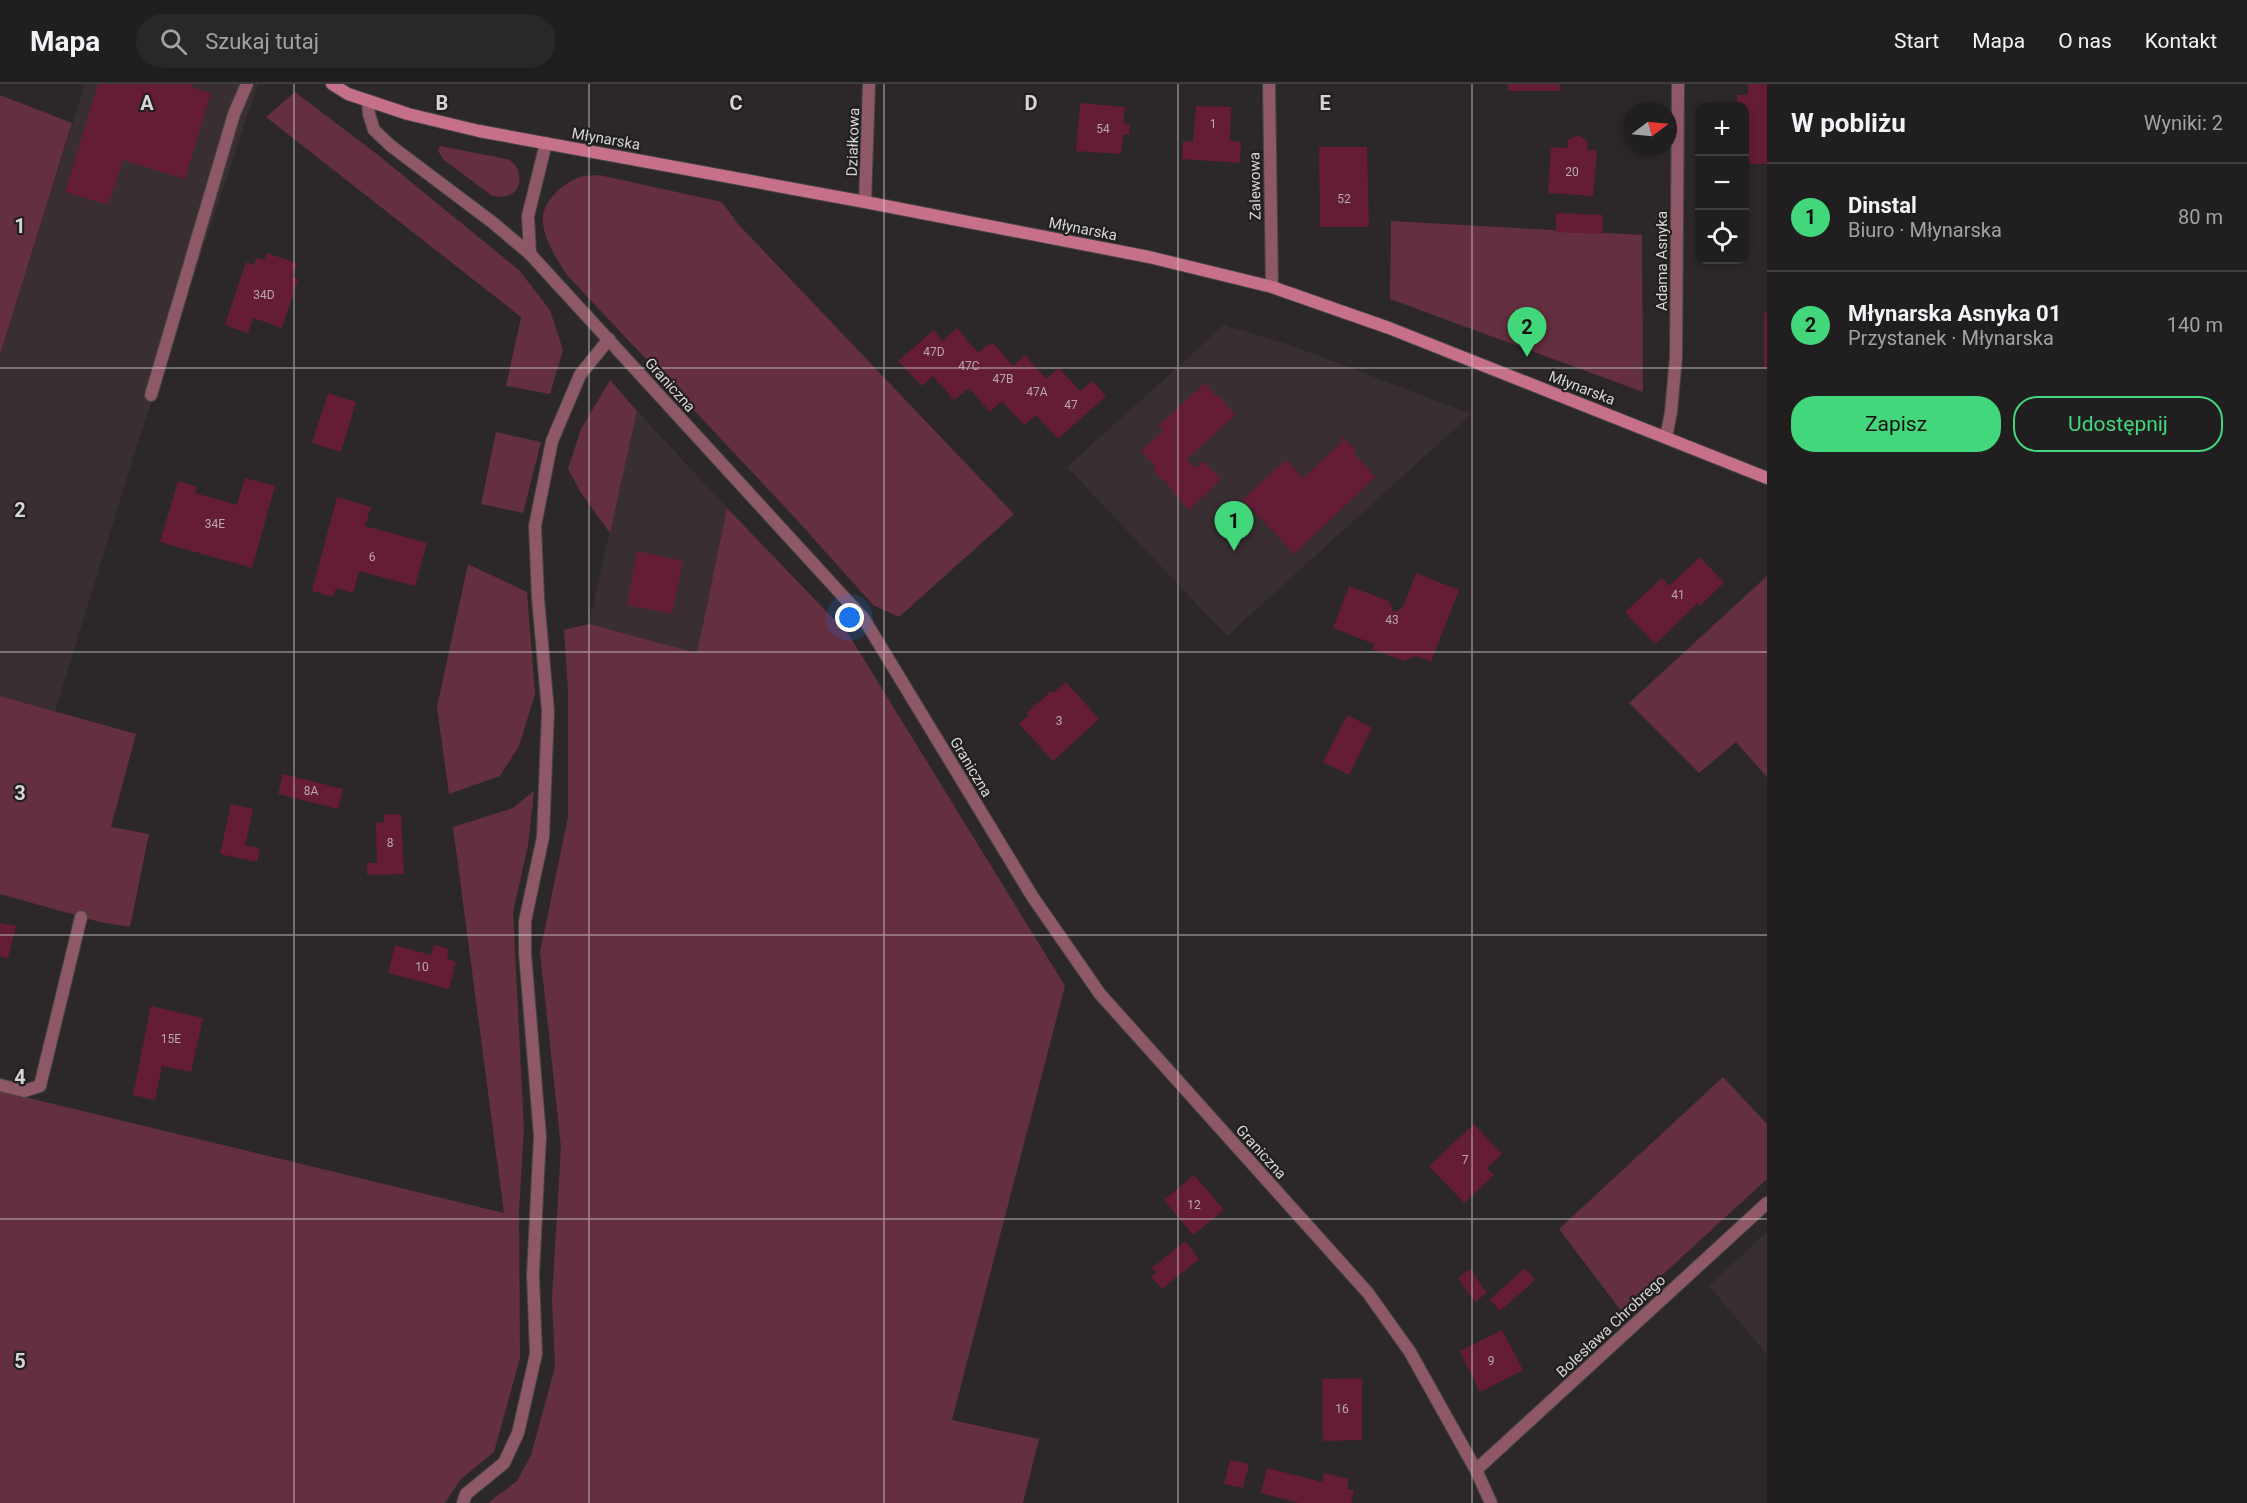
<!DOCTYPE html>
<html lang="pl">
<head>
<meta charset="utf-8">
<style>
  :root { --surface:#211e1f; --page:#292728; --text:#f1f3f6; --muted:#a2a2a4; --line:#3e3c3d; --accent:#43d77b }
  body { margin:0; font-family:Roboto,sans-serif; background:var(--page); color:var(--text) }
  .controls { position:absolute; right:18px; top:18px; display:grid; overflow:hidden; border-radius:12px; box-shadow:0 3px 9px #0003 }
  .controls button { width:54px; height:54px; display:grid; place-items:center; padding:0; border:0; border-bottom:2px solid var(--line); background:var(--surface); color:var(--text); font:30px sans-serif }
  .compass { position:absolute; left:1623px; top:18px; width:54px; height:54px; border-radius:50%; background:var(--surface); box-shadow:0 3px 9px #0003; rotate:74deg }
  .you { position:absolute; left:850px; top:534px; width:21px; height:21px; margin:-15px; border:4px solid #fff; border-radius:50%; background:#1a73e8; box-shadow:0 0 0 9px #1a73e833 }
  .badge { display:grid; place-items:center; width:39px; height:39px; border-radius:50%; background:var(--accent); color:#111; font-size:20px; font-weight:700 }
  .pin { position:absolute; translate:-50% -50px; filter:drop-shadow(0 2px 3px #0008) }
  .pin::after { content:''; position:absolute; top:32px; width:21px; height:18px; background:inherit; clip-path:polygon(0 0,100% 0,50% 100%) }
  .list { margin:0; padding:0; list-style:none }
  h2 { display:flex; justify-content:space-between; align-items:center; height:78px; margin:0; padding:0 24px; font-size:26px }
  h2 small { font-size:20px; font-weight:400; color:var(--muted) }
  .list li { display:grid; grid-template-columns:39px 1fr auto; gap:18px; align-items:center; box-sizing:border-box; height:108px; padding:0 24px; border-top:2px solid var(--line) }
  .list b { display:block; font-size:22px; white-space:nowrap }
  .list p { margin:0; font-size:20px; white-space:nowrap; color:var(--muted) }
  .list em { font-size:20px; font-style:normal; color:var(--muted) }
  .actions { display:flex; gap:12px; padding:18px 24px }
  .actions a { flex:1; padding:14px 0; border:2px solid var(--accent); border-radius:24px; text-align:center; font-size:21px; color:var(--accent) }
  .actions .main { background:var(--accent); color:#111 }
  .icon { flex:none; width:33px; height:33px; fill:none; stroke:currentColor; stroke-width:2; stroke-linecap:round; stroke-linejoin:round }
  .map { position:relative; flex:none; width:1767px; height:1419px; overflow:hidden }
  header { display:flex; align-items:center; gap:36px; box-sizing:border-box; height:84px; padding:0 30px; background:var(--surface); border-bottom:2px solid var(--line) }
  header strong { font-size:28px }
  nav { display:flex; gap:33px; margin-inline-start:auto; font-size:21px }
  .search { width:420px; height:54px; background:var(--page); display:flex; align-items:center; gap:15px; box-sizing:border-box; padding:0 21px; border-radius:33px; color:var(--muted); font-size:22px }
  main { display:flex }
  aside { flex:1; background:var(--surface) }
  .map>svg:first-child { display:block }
</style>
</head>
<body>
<header>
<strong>Mapa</strong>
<div class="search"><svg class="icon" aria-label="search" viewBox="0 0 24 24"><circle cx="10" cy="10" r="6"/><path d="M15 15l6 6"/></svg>Szukaj tutaj</div>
<nav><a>Start</a><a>Mapa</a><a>O nas</a><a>Kontakt</a></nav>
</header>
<main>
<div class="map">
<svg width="1767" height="1419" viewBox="0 0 1767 1419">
  <rect width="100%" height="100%" fill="#2c2829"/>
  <!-- built -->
  <path fill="#392f32" d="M85 0H258L140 352 55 627 0 612V271Z
    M1224 241 1290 261 1471 330 1227 552 1067 383Z
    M637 327 727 424 697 569 589 540Z
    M1767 1148V1270L1709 1202Z"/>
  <!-- green -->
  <path fill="#642f3f" d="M295 8 378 71 519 186 550 226 563 266 550 310 506 302 521 233 266 33Z
    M0 11 72 39 0 271Z
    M440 62 507 75C528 84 523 121 491 111L444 76 438 67Z
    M599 91 722 118 738 140 1014 430 899 533 873 521 797 436 567 191C557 175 542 154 543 134 544 116 563 99 580 93 585 91 593 92 599 91Z
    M1391 137 1642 151 1643 308 1390 215Z
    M610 296 637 327 610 449 581 409 568 385 581 345Z
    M496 348 541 358 523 429 481 420Z
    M727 424 849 551 1065 902 952 1336 1039 1355 1023 1419H488L517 1397 531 1371 555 1283 552 1214 561 1063 540 868 568 733V606L564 546 589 540 697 569Z
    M468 480 527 508 535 610 519 662 500 692 449 710 437 623Z
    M1767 492V693L1736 658 1699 689 1629 619Z
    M0 612 136 650 111 743 149 750 130 843 100 838 0 810Z
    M534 707 528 762 513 828 524 1045 519 1128 520 1274 494 1368 461 1395 445 1419H0V1007L504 1129 453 743 513 724Z
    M1723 993 1767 1040V1095L1622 1228 1559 1145Z"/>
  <!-- building -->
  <path fill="#641c37" d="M98 0H192L193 4 211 9 185 95 123 76 108 121 65 108Z
    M1508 0H1560V7H1508Z
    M1748 0H1767V80H1746L1744 78V22H1737V11H1748Z
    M1080 19 1125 23 1123 39 1130 40 1129 51 1123 50 1121 70 1076 67Z
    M1196 22 1231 23 1230 57 1241 58 1240 79 1182 75 1183 57 1193 58Z
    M1579 51 1588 58 1587 66H1597L1593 112 1548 109 1551 63 1567 64 1568 56Z
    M1319 63H1367L1369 143H1320Z
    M1556 129 1603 131 1602 150 1556 148Z
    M267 169 297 179 292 193 298 195 282 244 253 234 248 249 225 241 246 178 254 181 256 174 264 176Z
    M1764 229H1767V283H1764Z
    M957 244 978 269 992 258 1013 282 1025 271 1046 295 1059 284 1080 307 1093 297 1106 312 1058 355 1036 331 1024 341 1002 317 990 328 969 304 954 316 933 292 922 302 898 277 934 246 943 257Z
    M1205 299 1217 313 1219 311 1235 331 1187 375 1196 384 1204 377 1221 396 1188 426 1165 397 1164 398 1153 386 1156 383 1141 367 1163 347 1159 341Z
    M328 309 356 318 341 368 312 359Z
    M1343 353 1356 367 1354 369 1376 394H1374L1294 470 1243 415 1286 376 1303 394 1343 357 1341 354Z
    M245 394 275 402 252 484 160 458 178 397 197 403 195 409 237 421Z
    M337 413 371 423 365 442 427 459 415 502 359 487 353 509 336 504 333 513 312 507Z
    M637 467 683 477 672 530 627 521Z
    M1700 473 1724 499 1700 522 1698 519 1655 560 1625 528 1662 494 1669 502Z
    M1416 489 1459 506 1431 578 1416 572 1404 577 1372 565 1374 560 1333 544 1349 502 1389 517 1393 527 1396 528 1403 523Z
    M1066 598 1099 635 1053 677 1019 640 1029 631 1027 629 1051 607 1053 609Z
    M1347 631 1372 644 1349 691 1323 678Z
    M283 690 343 705 338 725 278 710Z
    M231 720 253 725 245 761 260 764 257 778 220 770Z
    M384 730H401L404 790 367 791V779H377L376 739 384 738Z
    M0 839 16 842 8 874 0 872Z
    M395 861 431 871 434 861 449 865 447 875 456 878 449 905 388 889Z
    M151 922 203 934 191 988 162 982 155 1016 133 1011Z
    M1474 1040 1502 1070 1487 1084 1494 1091 1464 1119 1429 1082Z
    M1194 1091 1224 1126 1193 1151 1164 1116Z
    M1185 1157 1199 1175 1162 1205 1151 1193 1156 1189 1152 1184Z
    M1525 1184 1535 1196 1500 1227 1490 1215Z
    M1470 1185 1487 1209 1475 1218 1458 1194Z
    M1502 1246 1523 1286 1480 1308 1460 1267Z
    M1362 1294V1356L1323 1357 1322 1295Z
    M1230 1376 1249 1380 1243 1404 1224 1400Z
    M1267 1384 1322 1398 1324 1389 1349 1395 1347 1405 1354 1406 1351 1419H1299L1261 1409Z"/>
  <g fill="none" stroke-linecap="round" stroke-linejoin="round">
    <!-- lane casing -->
    <g stroke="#474445" stroke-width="14">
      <path id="lane" d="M151 311 234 30 247 0"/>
    </g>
    <!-- street casing -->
    <g stroke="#474445" stroke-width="14">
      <path id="street" d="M1269 0 1272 203
        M368 17 369 30 374 46 391 62 492 138 530 170 864 535 1032 812 1100 910 1368 1209 1410 1268 1476 1386 1491 1419
        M865 118 869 0
        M530 170 528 132 546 59
        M1666 353 1671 328 1676 273 1678 0
        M0 1001 24 1007 40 1002 81 833
        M1476 1386 1767 1119
        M463 1419 466 1410 504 1379 518 1349 536 1270 533 1191 540 1052 525 869V837L543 753 548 627 538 514 535 442 552 357 580 291 609 255"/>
    </g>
    <!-- secondary casing -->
    <g stroke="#474445" stroke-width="14">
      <path id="secondary" d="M332 0 348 10 408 30 479 47 865 118 1149 173 1272 203 1389 244 1767 394"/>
    </g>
    <!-- lane -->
    <use href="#lane" stroke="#8e5867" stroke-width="12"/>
    <!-- street -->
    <use href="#street" stroke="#8e5867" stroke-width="12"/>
    <!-- secondary -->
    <use href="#secondary" stroke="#c7708a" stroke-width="12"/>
  </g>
  <!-- grid -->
  <path fill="none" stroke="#d7d5d5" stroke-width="1.5" stroke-opacity="0.55" d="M294 0V1419M589 0V1419M884 0V1419M1178 0V1419M1472 0V1419M0 284H1767M0 568H1767M0 851H1767M0 1135H1767"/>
  <g text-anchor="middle" stroke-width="4.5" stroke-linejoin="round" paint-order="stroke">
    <!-- number labels -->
    <g font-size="12" fill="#baa7ae">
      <text x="1213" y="44">1</text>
      <text x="1103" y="49">54</text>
      <text x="1572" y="92">20</text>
      <text x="1344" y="119">52</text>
      <text x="264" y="215">34D</text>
      <text x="934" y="272">47D</text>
      <text x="969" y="286">47C</text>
      <text x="1003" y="299">47B</text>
      <text x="1037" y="312">47A</text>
      <text x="1071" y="325">47</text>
      <text x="215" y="444">34E</text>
      <text x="372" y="477">6</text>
      <text x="1678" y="515">41</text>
      <text x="1392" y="540">43</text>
      <text x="1059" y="641">3</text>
      <text x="311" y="711">8A</text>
      <text x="390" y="763">8</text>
      <text x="422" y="887">10</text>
      <text x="171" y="959">15E</text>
      <text x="1465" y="1080">7</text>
      <text x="1194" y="1125">12</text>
      <text x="1491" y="1281">9</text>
      <text x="1342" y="1329">16</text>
    </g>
    <!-- street labels -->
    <g font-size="15" fill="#d7d5d5" stroke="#221f1f">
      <text transform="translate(606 55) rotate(10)" y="5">Młynarska</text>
      <text transform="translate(853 58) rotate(-88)" y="5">Działkowa</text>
      <text transform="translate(1255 102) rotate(-91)" y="5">Zalewowa</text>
      <text transform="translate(1083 145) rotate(11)" y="5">Młynarska</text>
      <text transform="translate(1662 177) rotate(-90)" y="5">Adama Asnyka</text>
      <text transform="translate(670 301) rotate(48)" y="5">Graniczna</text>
      <text transform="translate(1582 304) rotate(21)" y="5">Młynarska</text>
      <text transform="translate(971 683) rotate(59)" y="5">Graniczna</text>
      <text transform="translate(1261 1068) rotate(48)" y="5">Graniczna</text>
      <text transform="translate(1611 1242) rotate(-43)" y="5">Bolesława Chrobrego</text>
    </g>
  </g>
  <g font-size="20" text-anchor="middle" font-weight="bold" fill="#d7d5d5" stroke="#221f1f" stroke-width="4.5" stroke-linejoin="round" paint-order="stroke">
    <text x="147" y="26">A</text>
    <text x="442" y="26">B</text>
    <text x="736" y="26">C</text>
    <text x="1031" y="26">D</text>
    <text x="1325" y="26">E</text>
    <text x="20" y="149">1</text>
    <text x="20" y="433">2</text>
    <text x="20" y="716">3</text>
    <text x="20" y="1000">4</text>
    <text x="20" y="1284">5</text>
  </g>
</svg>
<div class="controls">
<button>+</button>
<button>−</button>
<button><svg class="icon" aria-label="locate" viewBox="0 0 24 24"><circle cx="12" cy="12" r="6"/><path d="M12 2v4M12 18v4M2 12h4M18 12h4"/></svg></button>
</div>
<svg class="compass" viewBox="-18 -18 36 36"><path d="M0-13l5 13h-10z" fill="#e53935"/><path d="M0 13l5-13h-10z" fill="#a2a2a4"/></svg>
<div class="you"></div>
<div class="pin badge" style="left:1234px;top:467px">1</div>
<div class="pin badge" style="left:1527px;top:273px">2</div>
</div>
<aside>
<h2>W pobliżu<small>Wyniki: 2</small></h2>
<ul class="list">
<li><span class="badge">1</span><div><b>Dinstal</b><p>Biuro · Młynarska</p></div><em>80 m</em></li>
<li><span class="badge">2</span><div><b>Młynarska Asnyka 01</b><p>Przystanek · Młynarska</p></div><em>140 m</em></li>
</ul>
<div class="actions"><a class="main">Zapisz</a><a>Udostępnij</a></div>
</aside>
</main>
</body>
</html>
